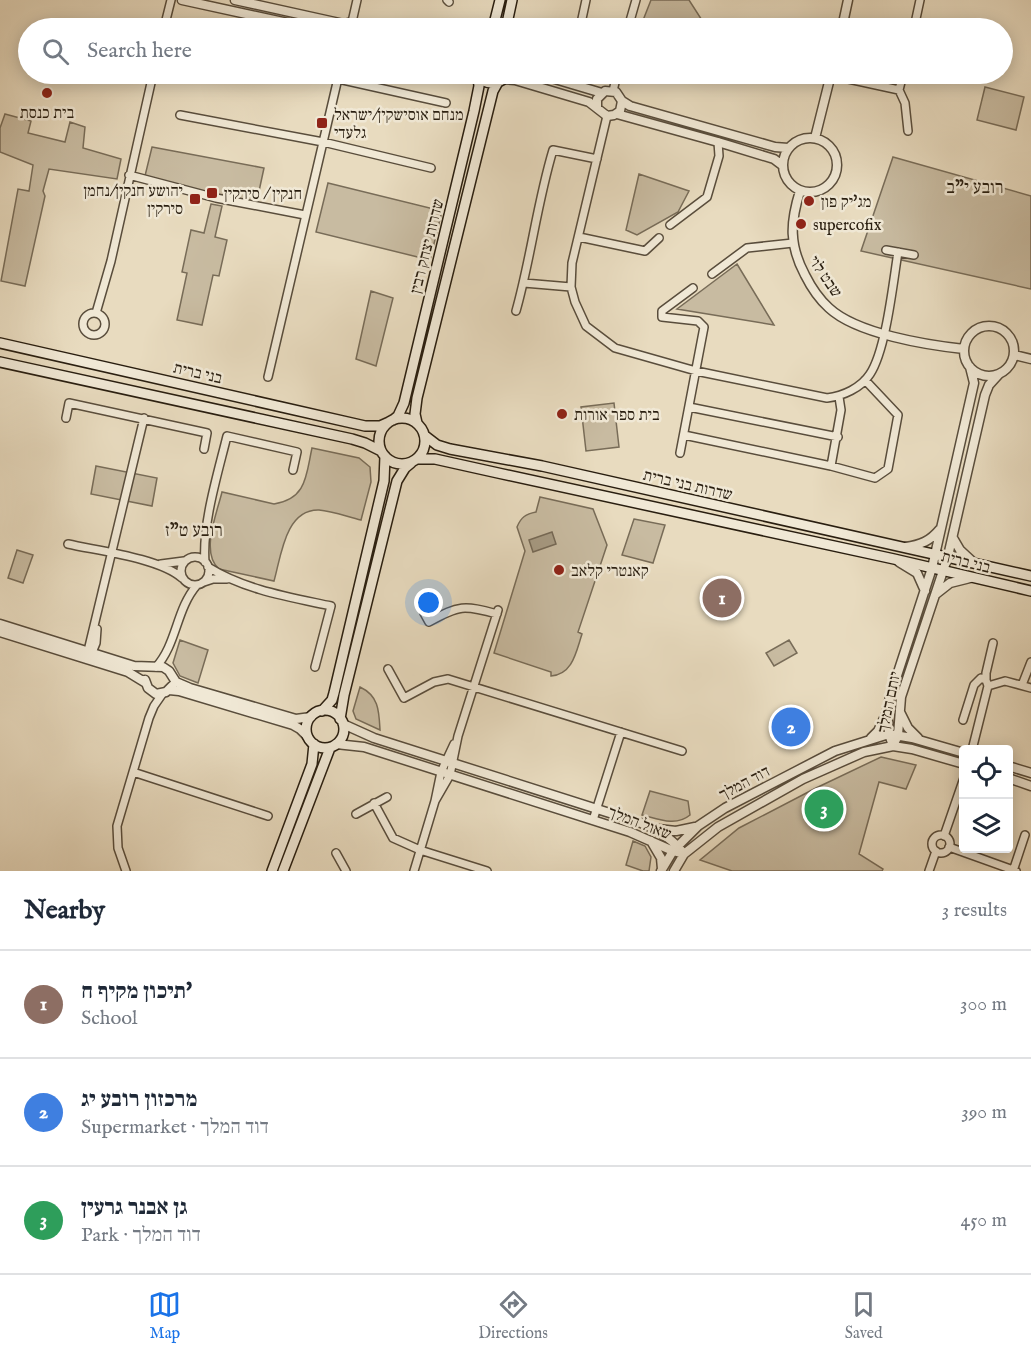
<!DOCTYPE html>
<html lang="en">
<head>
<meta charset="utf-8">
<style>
  :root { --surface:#fff; --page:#f6f6f7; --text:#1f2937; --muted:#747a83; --line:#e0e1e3; --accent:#1a73e8 }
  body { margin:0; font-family:"IM FELL English","Frank Ruhl Libre",serif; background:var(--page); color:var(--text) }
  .controls { position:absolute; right:18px; bottom:18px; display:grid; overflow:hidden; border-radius:6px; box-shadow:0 3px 15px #0003 }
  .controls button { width:54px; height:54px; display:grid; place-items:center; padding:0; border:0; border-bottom:2px solid var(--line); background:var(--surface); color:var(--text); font:30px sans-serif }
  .you { position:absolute; left:429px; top:603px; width:21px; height:21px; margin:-15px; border:4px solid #fff; border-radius:50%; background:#1a73e8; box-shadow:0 0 0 9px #1a73e833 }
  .badge { display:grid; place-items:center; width:39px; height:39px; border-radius:50%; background:var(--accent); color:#fff; font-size:20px; font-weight:700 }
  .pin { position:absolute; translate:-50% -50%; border:3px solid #fff; box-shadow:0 2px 6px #0006 }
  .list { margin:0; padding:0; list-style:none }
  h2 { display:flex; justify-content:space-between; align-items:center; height:78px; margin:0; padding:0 24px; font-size:26px }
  h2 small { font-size:20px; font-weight:400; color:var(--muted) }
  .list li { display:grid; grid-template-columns:39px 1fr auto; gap:18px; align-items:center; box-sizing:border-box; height:108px; padding:0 24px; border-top:2px solid var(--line) }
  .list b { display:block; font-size:22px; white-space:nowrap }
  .list p { margin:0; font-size:20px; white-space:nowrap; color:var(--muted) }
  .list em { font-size:20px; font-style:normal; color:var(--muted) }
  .icon { flex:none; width:33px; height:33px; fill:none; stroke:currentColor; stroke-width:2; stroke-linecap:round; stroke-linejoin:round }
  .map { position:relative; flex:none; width:1031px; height:871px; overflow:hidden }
  .search { position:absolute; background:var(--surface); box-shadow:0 3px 15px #0003; left:18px; right:18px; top:18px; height:66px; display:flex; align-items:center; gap:15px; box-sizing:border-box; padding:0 21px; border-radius:33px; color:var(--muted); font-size:22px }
  .sheet { height:402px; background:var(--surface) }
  nav { display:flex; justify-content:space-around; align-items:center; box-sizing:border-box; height:84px; border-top:2px solid var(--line); background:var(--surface); font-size:16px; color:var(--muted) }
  nav a { display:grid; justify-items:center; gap:3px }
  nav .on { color:var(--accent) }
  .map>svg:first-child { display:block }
</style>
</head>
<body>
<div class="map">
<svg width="1031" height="871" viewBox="0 0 1031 871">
  <rect width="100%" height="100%" fill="#e8dbbf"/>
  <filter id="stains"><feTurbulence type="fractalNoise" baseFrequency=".00333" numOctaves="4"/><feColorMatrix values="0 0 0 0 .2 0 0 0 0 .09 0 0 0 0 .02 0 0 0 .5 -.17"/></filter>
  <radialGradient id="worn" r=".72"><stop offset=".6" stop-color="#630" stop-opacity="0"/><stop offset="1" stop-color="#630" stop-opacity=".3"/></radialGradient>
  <!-- green -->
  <path fill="#c8bba1" stroke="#786c58" stroke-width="1.5" d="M651 0H689L707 28H640Z
    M985 87 1024 97 1016 130 977 120Z
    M5 114 31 121 28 133 65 142 70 122 85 127 83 148 121 159 117 179 49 169 43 191 45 196 25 286 1 281 18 189 29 191 33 165 0 152V128Z
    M152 147 264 168 256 205 144 180Z
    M893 157 1031 196V289L861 251Z
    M639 174 689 191 678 212 637 235 626 230Z
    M328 183 442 211 430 260 316 232Z
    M211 204 222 206 215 237 227 240 219 276 213 275 202 325 177 320 187 273 182 272 191 230 204 233Z
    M737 264 774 325 677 309Z
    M371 291 393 298 376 366 356 359Z
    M614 403 619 447 586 451 581 407Z
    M312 448 359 458 370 467 371 482 361 520C348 517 333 511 319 510 285 509 281 557 274 581L219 569C200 553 217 513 222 492L274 504C307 499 306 475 312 448Z
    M96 466 157 478 152 506 91 494Z
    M540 497 593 509 607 545 578 632 582 634C576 652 573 674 551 676V672L494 653 525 551 517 527C521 517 526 514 536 512Z
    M634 519 665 525 653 563 622 555Z
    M17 550 33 555 23 583 8 578Z
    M180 640 208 650 198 683 180 676 173 663Z
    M789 640 797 653 774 666 766 653Z
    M360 687C379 696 379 711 380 730L356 719 353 711Z
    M881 757 916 765 906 789 879 782 859 854 883 869 882 871H732L700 860 739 828 816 788Z
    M650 791 688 801 690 815C676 827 658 819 642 815Z
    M633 841 645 846 651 857 649 871H643L626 865Z"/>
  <!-- water -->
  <path fill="#a79b84" stroke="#756956" stroke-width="1.5" d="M552 532 556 544 533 552 529 540Z"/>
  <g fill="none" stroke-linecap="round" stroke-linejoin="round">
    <!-- minor casing -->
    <g stroke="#594d3c" stroke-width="10">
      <path id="minor" d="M447 0 449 2
        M352 22 357 0
        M164 28 171 0
        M580 28 586 0
        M628 28 636 0
        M914 28 920 0
        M316 74 446 103
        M830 75 899 90 905 103 908 131
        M899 90 903 74
        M613 91 617 74
        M180 115 323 142 431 168
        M607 116 572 263 571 287 575 302 586 326 615 348 696 371 827 398C843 396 861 388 870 374 886 350 893 283 898 252
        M129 175 216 198 305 215
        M670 225 707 197 719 156 718 142
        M579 237 645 251 659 238
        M886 250 914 255
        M712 274 747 248 793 243
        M524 283 571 287
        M516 311C531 258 537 203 553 150L597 159
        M96 313 111 261 153 74
        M83 324a11 11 0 1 1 22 0a11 11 0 1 1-22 0Z
        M268 377 339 74
        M689 407 838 437
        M66 418 69 403 207 433 204 449
        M684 435 831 466 875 478 888 469 898 415 865 380
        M680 453 704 327 698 321 662 317V311L693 288
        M831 466 841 410 839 397
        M68 544C99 551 159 558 182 578
        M181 571a14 14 0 1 1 28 0a14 14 0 1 1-28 0Z
        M205 562C202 524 218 473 227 436L297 452 293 470
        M161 564 184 561
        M208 567C245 590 289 597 331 606L315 667
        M204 582 213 579H227
        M424 613 429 622C459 605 464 605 497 614
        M87 655 144 418
        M91 655 96 643 97 629
        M156 667C177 644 176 609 197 585
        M388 669 404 698 434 682 448 679 682 751
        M986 680V673L993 643
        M1022 685 1031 662
        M963 720 974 685 981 678 986 680 988 686
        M972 750 988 686 1005 681 1031 688
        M133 772 268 816
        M435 801 450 775 458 736 498 610
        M374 803 393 838 420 850 487 871
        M356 814 387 797
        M593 820 621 732
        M932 844a9 9 0 1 1 18 0a9 9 0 1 1-18 0Z
        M944 836 964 778
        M949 847 1016 871
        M336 853 346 871
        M126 871 118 848 117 826 149 718 154 706 163 693
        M414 871 435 801 441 772 454 744
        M929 871 936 851
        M1013 871 1025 835"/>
    </g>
    <!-- tertiary casing -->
    <g stroke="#594d3c" stroke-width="11">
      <path id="tertiary" d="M182 0 311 28
        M235 0 344 24 352 22 359 28
        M842 28 848 0
        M538 74 602 93
        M503 79 515 80 589 102 607 116 614 115 620 111 622 101 616 92 605 91 597 99V107
        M622 101 630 106 775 147 788 148
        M617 114 718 142 774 159 782 165
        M783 165a27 27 0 1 1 54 0a27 27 0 1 1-54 0Z
        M815 138 831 74
        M800 191C790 223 789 245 805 275 811 287 819 299 829 308 857 334 927 345 964 349
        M964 351a25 25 0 1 1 50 0a25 25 0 1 1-50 0Z
        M1014 355 1031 359
        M953 538 960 550 973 562
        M905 547C921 545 930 541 940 529
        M899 562 917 573 925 591
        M936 594 950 583 970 578
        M0 624 134 666 163 667 169 671 176 682 190 688 296 719 311 717
        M0 632 128 672 146 683
        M145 680 148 688 156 694 166 692 172 686
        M169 690 179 691 293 725 300 729 308 737
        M900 712 908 728 918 738
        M343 724 374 738 641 823C658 830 673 839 684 854
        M871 738 878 731 886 714
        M336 744 364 747 630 832 673 851 684 854
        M893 746 889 734 887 711 890 697 932 568 974 383 970 367
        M893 746 898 735 901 697 948 556 985 395 989 385 999 374
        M1008 766 1031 773
        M1008 778 1031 786
        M658 829 676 831 695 827
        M651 841 661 858 662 869
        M661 871 673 851 698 826 725 808 835 751 889 734 912 738 964 753
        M674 871 684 854 718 827 803 779 864 752 893 746 912 749 964 764"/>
    </g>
    <!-- secondary casing -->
    <g stroke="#291e10" stroke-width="12">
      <path id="secondary" d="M493 28 500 0
        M506 28 512 0
        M476 74C485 86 499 86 508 74
        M0 343 365 426H380L389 422
        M0 362 352 439 365 443 381 451
        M379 441a23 23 0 1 1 46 0a23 23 0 1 1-46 0Z
        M393 420 398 416 404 403 474 111 479 86 478 77
        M417 423 415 414 417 398 493 91 498 82
        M424 435 437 445 450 449 542 466 1031 576
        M417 459H435L498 473 894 559 1031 591
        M306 729a19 19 0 1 1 38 0a19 19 0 1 1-38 0Z
        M322 711 332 700 334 693 384 481 385 456
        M340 719 344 695 397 481 405 468 411 463
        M272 871 312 764 314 744
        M283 871 330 748"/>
    </g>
    <!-- minor -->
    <use href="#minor" stroke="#f0e8d5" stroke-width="7"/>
    <!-- tertiary -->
    <use href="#tertiary" stroke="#f0e8d5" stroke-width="8"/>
    <!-- secondary -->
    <use href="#secondary" stroke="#f0e8d5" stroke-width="9"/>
  </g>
  <!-- markers -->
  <g fill="#8f2418" stroke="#f0e8d5" stroke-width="2">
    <circle cx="47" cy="93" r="6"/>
    <rect x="316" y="117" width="12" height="12" rx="3"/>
    <rect x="206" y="187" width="12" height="12" rx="3"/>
    <rect x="189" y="193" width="12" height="12" rx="3"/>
    <circle cx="809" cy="201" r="6"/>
    <circle cx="801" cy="224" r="6"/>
    <circle cx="562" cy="414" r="6"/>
    <circle cx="559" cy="570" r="6"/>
  </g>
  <g text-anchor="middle" stroke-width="5" stroke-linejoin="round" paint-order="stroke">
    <!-- poi labels -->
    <g font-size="16" fill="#291e10" stroke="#f0e8d5" text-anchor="start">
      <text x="47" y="118" text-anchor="middle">בית כנסת</text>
      <text x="334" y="120">מנחם אוסישקין/ישראל<tspan x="334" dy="18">גלעדי</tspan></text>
      <text x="183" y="196" text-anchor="end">יהושע חנקין/נחמן<tspan x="183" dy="18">סירקין</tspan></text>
      <text x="224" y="199">חנקין / סירקין</text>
      <text x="821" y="207">מג'יק פון</text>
      <text x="813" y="230">supercofix</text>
      <text x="574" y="420">בית ספר אורות</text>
      <text x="571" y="576">קאנטרי קלאב</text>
    </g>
    <!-- street labels -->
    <g font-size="16" fill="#291e10" stroke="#f0e8d5">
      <text transform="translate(426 246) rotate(-76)" y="6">שדרות יצחק רבין</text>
      <text transform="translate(826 276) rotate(56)" y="6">שבט לוי</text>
      <text transform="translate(198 372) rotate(13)" y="6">בני ברית</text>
      <text transform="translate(688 484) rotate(13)" y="6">שדרות בני ברית</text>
      <text transform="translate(966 561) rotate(14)" y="6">בני ברית</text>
      <text transform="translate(888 702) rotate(-78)" y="6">יותם המלך</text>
      <text transform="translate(744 782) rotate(-28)" y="6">דוד המלך</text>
      <text transform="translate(640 822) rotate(21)" y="6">שאול המלך</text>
    </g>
    <!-- neighbourhood labels -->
    <g font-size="18" fill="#291e10" stroke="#f0e8d5">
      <text x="975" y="193">רובע י"ב</text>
      <text x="194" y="536">רובע ט"ז</text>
    </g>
  </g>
  <rect width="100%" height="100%" filter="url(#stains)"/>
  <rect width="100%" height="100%" fill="url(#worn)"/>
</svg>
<div class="controls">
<button><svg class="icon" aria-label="locate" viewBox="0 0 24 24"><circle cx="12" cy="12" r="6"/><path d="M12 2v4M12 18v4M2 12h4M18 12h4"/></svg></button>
<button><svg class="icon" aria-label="layers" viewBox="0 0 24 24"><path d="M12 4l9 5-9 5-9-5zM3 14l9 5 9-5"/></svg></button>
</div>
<div class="you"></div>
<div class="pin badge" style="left:722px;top:598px;background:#8d6e63">1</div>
<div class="pin badge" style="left:791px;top:727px;background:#3f7fe0">2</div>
<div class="pin badge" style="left:824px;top:809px;background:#2e9e5b">3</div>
<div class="search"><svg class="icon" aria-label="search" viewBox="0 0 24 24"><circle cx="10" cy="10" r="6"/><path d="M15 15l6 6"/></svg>Search here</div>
</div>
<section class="sheet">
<h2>Nearby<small>3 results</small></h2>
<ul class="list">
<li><span class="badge" style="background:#8d6e63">1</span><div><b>תיכון מקיף ח'</b><p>School</p></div><em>300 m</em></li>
<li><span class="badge" style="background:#3f7fe0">2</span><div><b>מרכזון רובע יג</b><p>Supermarket · דוד המלך</p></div><em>390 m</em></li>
<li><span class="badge" style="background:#2e9e5b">3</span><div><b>גן אבנר גרעין</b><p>Park · דוד המלך</p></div><em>450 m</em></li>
</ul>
</section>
<nav>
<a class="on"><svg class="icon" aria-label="map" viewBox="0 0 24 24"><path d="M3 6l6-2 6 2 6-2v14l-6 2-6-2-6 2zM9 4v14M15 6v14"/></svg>Map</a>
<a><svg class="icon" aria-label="directions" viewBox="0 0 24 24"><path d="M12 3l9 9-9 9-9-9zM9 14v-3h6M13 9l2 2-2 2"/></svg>Directions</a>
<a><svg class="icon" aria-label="saved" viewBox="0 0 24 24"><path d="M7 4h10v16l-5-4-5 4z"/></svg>Saved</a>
</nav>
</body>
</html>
